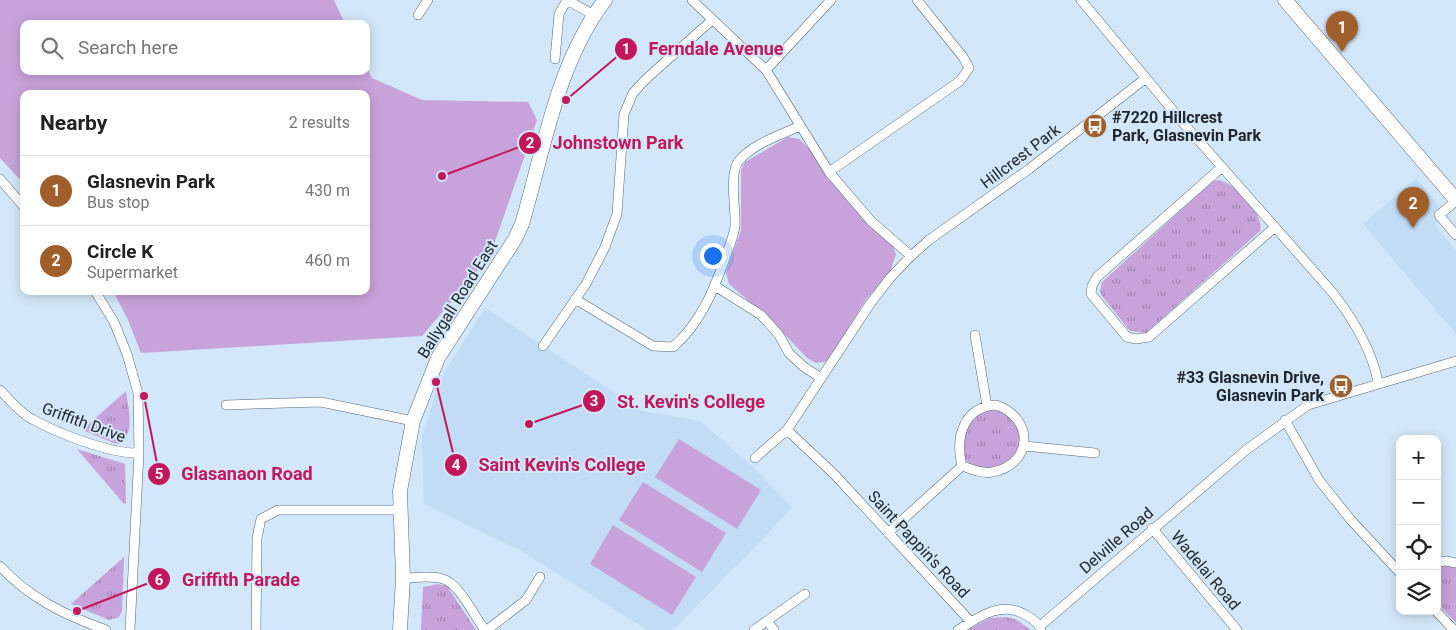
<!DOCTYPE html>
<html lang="en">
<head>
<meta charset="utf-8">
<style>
  :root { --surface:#fff; --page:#f2f2f2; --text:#222; --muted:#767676; --line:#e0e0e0; --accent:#a05f2a }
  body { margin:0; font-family:Roboto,sans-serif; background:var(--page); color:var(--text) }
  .controls { position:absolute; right:15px; bottom:15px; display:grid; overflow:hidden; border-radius:10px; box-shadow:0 2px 12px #0003 }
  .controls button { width:45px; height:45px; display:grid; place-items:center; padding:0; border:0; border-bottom:1px solid var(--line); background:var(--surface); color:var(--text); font:25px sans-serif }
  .you { position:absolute; left:712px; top:255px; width:18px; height:18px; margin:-12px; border:4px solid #fff; border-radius:50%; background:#1a73e8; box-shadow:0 0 0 8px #1a73e833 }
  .badge { display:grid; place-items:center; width:32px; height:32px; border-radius:50%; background:var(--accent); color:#fff; font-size:16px; font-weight:700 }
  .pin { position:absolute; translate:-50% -41px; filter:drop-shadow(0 1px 2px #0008) }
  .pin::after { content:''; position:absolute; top:26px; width:18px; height:15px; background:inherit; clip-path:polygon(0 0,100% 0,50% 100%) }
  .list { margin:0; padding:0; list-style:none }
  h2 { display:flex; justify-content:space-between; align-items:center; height:65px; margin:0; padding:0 20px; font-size:21px }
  h2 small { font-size:16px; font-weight:400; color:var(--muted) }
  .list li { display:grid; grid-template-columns:32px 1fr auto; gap:15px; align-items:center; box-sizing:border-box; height:70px; padding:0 20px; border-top:1px solid var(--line) }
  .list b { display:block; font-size:19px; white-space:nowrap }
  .list p { margin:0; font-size:16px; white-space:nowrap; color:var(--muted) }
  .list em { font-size:16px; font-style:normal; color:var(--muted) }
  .icon { flex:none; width:28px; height:28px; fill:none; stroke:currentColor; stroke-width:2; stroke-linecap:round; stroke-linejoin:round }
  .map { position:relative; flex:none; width:1456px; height:630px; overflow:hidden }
  .search { position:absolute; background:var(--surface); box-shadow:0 2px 12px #0003; left:20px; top:20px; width:350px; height:55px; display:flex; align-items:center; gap:12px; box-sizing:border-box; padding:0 18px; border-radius:10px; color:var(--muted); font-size:19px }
  .panel { position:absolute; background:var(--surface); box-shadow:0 2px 12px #0003; left:20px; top:90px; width:350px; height:205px; border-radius:10px }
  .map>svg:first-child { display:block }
</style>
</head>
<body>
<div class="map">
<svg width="1456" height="630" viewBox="0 0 1456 630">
  <defs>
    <pattern id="grass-tufts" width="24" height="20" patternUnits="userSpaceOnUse" patternTransform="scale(1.25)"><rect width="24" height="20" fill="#c8a2da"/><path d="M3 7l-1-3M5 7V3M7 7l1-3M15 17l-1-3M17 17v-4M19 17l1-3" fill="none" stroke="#a284b1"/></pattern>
  </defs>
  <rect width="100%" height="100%" fill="#d2e7f9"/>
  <!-- built -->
  <path fill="#c3dcf5" d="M1416 178 1447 215 1435 225 1456 251V334L1363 224Z
    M485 308 643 411 700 421 752 466 792 507 767 535 673 630H647L521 551 424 504 422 437 439 381Z"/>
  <!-- grass -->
  <path fill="url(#grass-tufts)" d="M1219 180C1233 182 1266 216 1260 231L1146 333 1130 331 1102 296 1100 291 1102 282 1213 181Z
    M126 391C128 408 136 434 119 444L114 443 82 430Z
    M987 410C1000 410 1009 413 1016 425 1034 459 990 480 965 460 963 438 963 419 987 410Z
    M77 449 125 464 126 503 124 504Z
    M124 557 122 611 119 617 109 620 71 604Z
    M1442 565 1456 568V623L1437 603V567Z
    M438 584 447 586 476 630H421L423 587Z
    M1007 617 1017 620 1031 630H967L990 618Z"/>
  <!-- park -->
  <path fill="#c8a2da" d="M0 0H334L345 24H24V71H366V67L372 78 422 100 528 102 537 120 490 256 422 336 141 353 128 320 113 291H366V94H24V184L0 158Z
    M788 137 799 139 815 154 892 244 896 254 890 272 865 301 828 361 816 363 807 358 770 319 729 284 726 273 741 230V170L745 162Z
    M679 439 761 490 737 529 655 477Z
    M643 482 726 533 702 572 619 520Z
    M613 525 696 577 672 615 590 564Z"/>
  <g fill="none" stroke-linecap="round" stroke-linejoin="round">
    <!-- street casing -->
    <g stroke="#536575" stroke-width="10">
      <path id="street" d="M567 0 594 15
        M692 0 766 70 829 172 871 221 911 256
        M1081 0 1185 125 1333 293C1353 319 1372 350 1378 382
        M418 15 428 0
        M555 59 559 14 567 0
        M766 70 831 0
        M1222 167 1097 277 1092 286 1091 294 1127 337 1136 339 1149 337 1275 227
        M829 172 960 81 969 68 963 57 917 0
        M0 179 24 207
        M1456 201 1439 215 1456 235
        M715 286 761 315 779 335 789 353 804 367 821 378
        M95 291 114 322 127 354 138 393 139 453 130 630
        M575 299 653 346 673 347C701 323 714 289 726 256 729 246 734 236 735 226 736 210 729 175 738 162 751 144 781 135 800 126
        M975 335 987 406
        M543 346 586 284 605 247 617 214 624 114 633 93 646 79 712 20
        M0 390C9 399 20 413 32 419 57 433 110 454 139 453
        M226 405 321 402 413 421
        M996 405C1035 418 1033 465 992 472 982 474 971 469 962 466 955 438 963 407 996 405Z
        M1285 420 1319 480 1350 519 1400 573
        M787 430 834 474 971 622
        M1024 446 1095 453
        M755 458 787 430 870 304 890 278 911 256 929 240 1029 169 1146 78
        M1152 528 1237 630
        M888 533 962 466
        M1437 562 1447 561 1456 563
        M0 566C29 598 65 615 106 630
        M403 578C416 578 431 575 443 579 459 583 474 616 485 630
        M1436 611 1454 630
        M767 621 774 630
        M1040 626 1246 450 1308 405 1456 361
        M256 630 257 538 261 519 278 510H400
        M487 630 526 600 540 577
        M754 630 805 594
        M958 630C979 617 1000 601 1024 614 1031 618 1038 622 1041 630"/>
    </g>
    <!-- secondary casing -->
    <g stroke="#536575" stroke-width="15">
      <path id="secondary" d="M1285 0 1456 200
        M400 630 403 578 400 491 413 421 438 358 515 239 522 224C544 149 557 63 605 0"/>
    </g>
    <!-- street -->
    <use href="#street" stroke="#fff" stroke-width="9"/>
    <!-- secondary -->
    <use href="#secondary" stroke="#fff" stroke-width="14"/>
  </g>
  <!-- icons -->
  <defs>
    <g id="bus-disc" transform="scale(1.25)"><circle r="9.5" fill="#a05f2a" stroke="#d2e7f9"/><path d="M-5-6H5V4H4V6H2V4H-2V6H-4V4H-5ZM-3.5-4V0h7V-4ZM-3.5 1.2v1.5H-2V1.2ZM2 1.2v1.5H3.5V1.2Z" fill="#fff"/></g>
  </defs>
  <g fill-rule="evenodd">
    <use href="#bus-disc" x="1095" y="126"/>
    <use href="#bus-disc" x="1341" y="386"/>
  </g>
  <g text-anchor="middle" stroke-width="4" stroke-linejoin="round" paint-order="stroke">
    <!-- poi labels -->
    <g font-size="16" font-weight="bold" fill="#20272e" stroke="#d2e7f9" text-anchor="start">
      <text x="1112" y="123">#7220 Hillcrest<tspan x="1112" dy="18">Park, Glasnevin Park</tspan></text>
      <text x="1324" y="383" text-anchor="end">#33 Glasnevin Drive,<tspan x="1324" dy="18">Glasnevin Park</tspan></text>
    </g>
    <!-- street labels -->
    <g font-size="16" fill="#20272e" stroke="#d2e7f9">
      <text transform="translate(1020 156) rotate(-37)" y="6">Hillcrest Park</text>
      <text transform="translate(457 299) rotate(-58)" y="6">Ballygall Road East</text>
      <text transform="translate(84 422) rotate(20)" y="6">Griffith Drive</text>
      <text transform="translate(1116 540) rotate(-41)" y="6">Delville Road</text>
      <text transform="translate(919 544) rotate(47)" y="6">Saint Pappin's Road</text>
      <text transform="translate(1206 570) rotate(50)" y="6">Wadelai Road</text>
    </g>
  </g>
  <!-- callouts -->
  <path fill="none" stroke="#c2185b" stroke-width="2" d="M566 100L626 49M442 176L530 143M529 424L594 401M436 382L456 465M144 396L159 474M77 611L159 579"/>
  <g fill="#c2185b" stroke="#d2e7f9" stroke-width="2">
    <circle cx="566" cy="100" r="5"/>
    <circle cx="442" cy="176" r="5"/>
    <circle cx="529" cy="424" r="5"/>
    <circle cx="436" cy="382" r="5"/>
    <circle cx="144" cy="396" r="5"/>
    <circle cx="77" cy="611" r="5"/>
    <circle cx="626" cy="49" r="12"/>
    <circle cx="530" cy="143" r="12"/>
    <circle cx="594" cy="401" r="12"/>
    <circle cx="456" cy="465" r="12"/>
    <circle cx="159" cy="474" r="12"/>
    <circle cx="159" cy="579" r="12"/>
  </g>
  <g font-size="15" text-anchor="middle" font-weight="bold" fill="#fff">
    <text x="626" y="54">1</text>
    <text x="530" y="148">2</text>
    <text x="594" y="406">3</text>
    <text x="456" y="470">4</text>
    <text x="159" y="479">5</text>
    <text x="159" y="585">6</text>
  </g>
  <g font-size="18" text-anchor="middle" font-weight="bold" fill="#c2185b" stroke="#d2e7f9" stroke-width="4" stroke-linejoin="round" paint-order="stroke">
    <text x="716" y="55">Ferndale Avenue</text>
    <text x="618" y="149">Johnstown Park</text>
    <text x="691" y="408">St. Kevin's College</text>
    <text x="562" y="471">Saint Kevin's College</text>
    <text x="247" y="480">Glasanaon Road</text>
    <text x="241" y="586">Griffith Parade</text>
  </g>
</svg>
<div class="controls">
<button>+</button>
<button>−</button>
<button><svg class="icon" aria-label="locate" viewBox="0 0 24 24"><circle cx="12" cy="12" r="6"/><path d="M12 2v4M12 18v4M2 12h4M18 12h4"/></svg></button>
<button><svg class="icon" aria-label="layers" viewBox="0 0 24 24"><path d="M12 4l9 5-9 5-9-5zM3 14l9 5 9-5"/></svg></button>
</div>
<div class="you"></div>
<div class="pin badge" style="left:1342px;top:52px">1</div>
<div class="pin badge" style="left:1413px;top:228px">2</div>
<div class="search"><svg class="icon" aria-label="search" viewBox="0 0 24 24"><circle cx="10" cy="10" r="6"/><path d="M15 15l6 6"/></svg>Search here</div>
<section class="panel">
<h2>Nearby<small>2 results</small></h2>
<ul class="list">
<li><span class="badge">1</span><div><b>Glasnevin Park</b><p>Bus stop</p></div><em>430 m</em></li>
<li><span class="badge">2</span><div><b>Circle K</b><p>Supermarket</p></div><em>460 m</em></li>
</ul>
</section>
</div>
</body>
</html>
